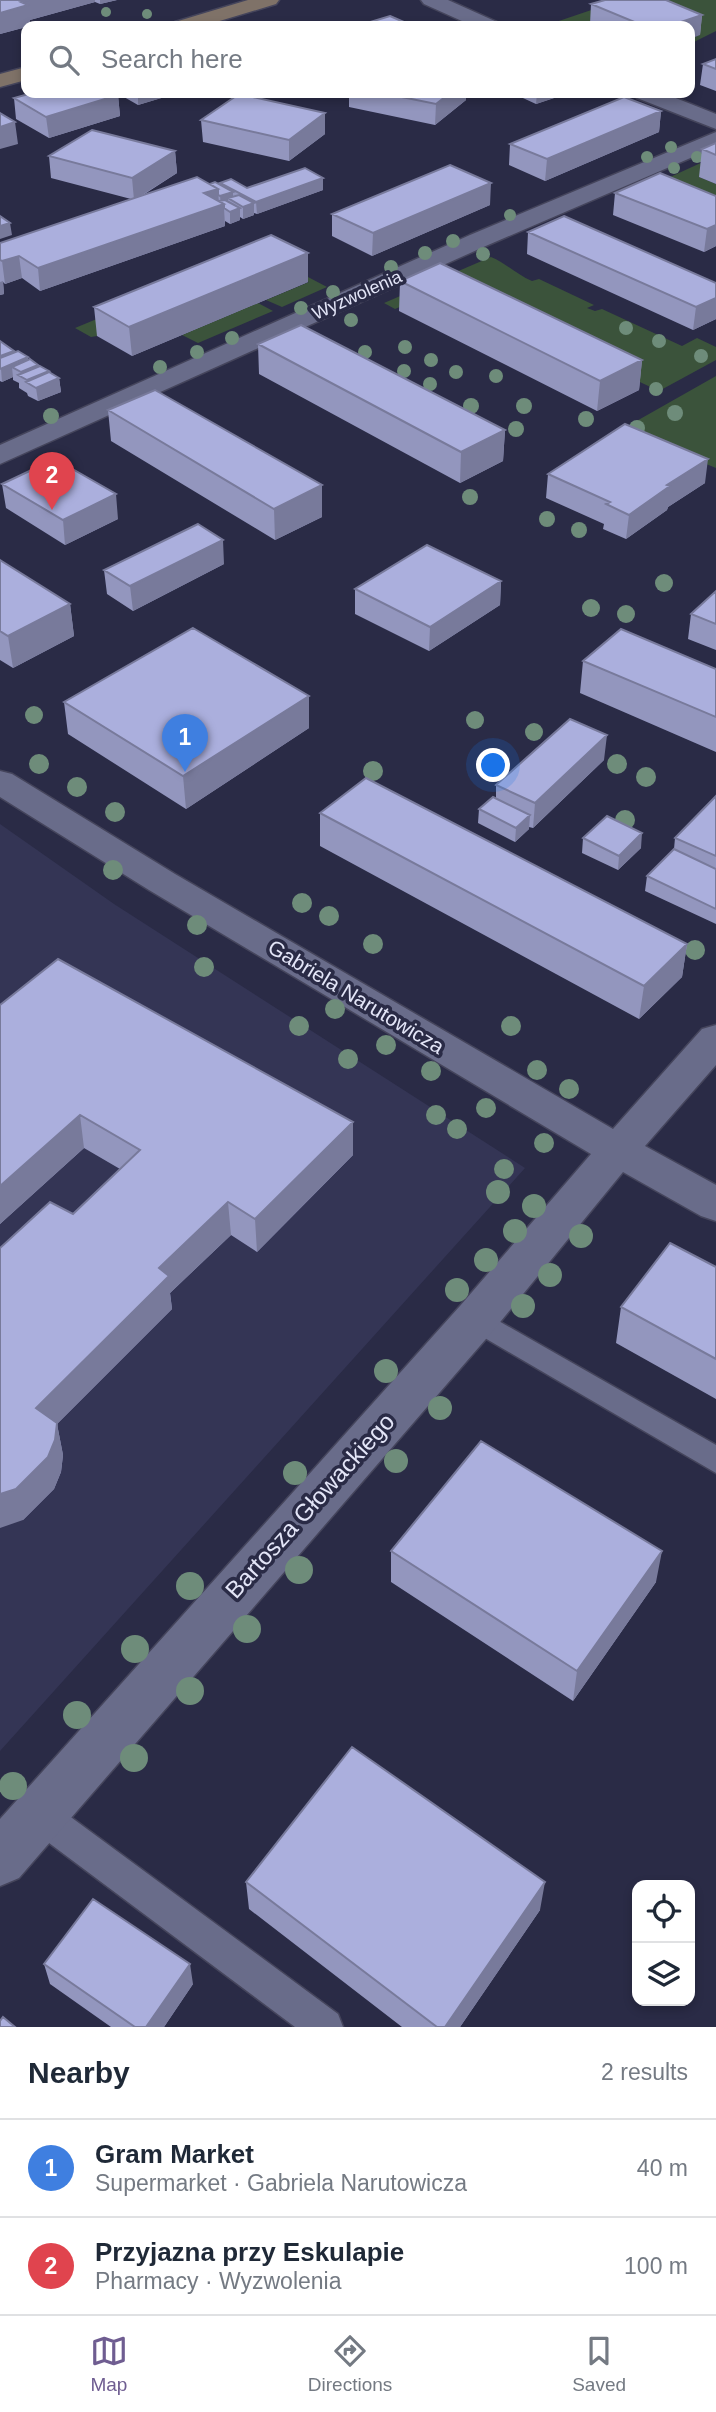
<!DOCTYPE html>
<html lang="en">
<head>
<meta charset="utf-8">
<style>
  :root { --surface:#fff; --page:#f6f6f7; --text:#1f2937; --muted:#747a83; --line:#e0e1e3; --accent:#6f5d91 }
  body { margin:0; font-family:Helvetica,sans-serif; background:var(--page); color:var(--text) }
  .controls { position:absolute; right:21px; bottom:21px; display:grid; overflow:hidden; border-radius:14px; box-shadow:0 4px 10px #0003 }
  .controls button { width:63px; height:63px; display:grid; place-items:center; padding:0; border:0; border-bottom:2px solid var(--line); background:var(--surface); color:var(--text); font:35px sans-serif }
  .you { position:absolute; left:494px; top:766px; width:24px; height:24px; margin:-18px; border:5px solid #fff; border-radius:50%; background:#1a73e8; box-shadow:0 0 0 10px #1a73e833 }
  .badge { display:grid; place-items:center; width:46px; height:46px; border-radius:50%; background:var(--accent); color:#fff; font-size:23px; font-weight:700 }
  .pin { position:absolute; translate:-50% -58px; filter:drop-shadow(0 2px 4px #0008) }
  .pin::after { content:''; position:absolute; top:37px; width:24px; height:21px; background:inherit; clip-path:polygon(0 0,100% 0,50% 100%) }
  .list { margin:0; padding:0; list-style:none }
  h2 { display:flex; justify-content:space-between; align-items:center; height:91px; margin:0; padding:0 28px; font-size:30px }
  h2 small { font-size:23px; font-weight:400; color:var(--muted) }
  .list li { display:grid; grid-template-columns:46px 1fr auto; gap:21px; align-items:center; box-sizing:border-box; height:98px; padding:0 28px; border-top:2px solid var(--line) }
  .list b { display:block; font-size:26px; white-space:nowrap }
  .list p { margin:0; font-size:23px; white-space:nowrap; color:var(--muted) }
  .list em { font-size:23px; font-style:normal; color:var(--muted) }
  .icon { flex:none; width:38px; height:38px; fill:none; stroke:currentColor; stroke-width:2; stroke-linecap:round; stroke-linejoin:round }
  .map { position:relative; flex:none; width:716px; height:2027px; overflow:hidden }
  .search { position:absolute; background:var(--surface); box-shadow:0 4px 10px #0003; left:21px; right:21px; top:21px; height:77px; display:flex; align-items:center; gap:18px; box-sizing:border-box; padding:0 24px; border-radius:14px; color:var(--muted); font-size:26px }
  .sheet { height:287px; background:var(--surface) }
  nav { display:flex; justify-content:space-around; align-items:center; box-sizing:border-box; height:98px; border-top:2px solid var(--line); background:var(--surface); font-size:19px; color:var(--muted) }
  nav a { display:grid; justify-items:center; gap:4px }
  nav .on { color:var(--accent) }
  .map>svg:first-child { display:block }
</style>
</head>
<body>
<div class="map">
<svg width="716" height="2027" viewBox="0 0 716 2027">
  <rect width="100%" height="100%" fill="#2a2b46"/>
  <!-- built -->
  <path fill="#343555" d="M0 824 114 904 525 1168 0 1751Z"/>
  <!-- green -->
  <path fill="#3b533b" d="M621 0H716V31L690 44V39L699 35 690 26 619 15 587 26H544Z
    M716 156 699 177 716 184V206L657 183Z
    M251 255 270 257 327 287 282 307 266 300 309 282 272 264 97 336 91 337 75 328Z
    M491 257C506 263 517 275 532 281L539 279 594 305 587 308 595 311 602 309 682 346 697 338 716 347V360L659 391 442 289 395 309 384 303Z
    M258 303 273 311 198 343 182 335Z
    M716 376V468L629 433 626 427Z"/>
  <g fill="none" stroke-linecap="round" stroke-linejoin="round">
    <!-- lane casing -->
    <g stroke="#45455c" stroke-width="3">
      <path id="lane" d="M476 1308 716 1445V1473L466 1327 462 1319 466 1311Z
        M37 1797 49 1801 338 2014 343 2027H295L25 1825 20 1813 25 1801Z"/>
    </g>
    <!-- street casing -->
    <g stroke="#45455c" stroke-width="3">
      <path id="street" d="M421 0H448L497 22 500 26H473L424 4Z
        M634 93H663L716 114V129L637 98Z
        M716 132V147L488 245 0 464V445L470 235Z
        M0 771 12 774 175 874 613 1129 702 1029 716 1025V1065L645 1146 716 1185V1221L701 1216 623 1172 492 1332 19 1878 0 1886V1819L460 1306 591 1154 149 890 0 797Z"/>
    </g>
    <!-- secondary casing -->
    <g stroke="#45455c" stroke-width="3">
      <path id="secondary" d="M248 0H279L276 4 203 26H172L175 22Z
        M26 67V80L0 87V74Z"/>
    </g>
    <!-- lane -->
    <use href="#lane" fill="#696c8a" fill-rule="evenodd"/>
    <!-- street -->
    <use href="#street" fill="#696c8a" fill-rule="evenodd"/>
    <!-- secondary -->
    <use href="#secondary" fill="#7f7268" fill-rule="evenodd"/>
  </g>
  <!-- trees -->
  <g fill="#6e8c7a">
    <circle cx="106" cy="12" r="5"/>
    <circle cx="147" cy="14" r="5"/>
    <circle cx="671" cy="147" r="6"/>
    <circle cx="647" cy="157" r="6"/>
    <circle cx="697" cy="157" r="6"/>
    <circle cx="674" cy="168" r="6"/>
    <circle cx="510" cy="215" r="6"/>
    <circle cx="453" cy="241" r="7"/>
    <circle cx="425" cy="253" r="7"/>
    <circle cx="483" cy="254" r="7"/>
    <circle cx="391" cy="267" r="7"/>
    <circle cx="333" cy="292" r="7"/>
    <circle cx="301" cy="308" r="7"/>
    <circle cx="351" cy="320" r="7"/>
    <circle cx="626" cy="328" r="7"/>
    <circle cx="232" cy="338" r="7"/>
    <circle cx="659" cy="341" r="7"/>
    <circle cx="405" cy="347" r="7"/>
    <circle cx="197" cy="352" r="7"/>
    <circle cx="365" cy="352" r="7"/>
    <circle cx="701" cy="356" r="7"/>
    <circle cx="431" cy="360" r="7"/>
    <circle cx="160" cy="367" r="7"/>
    <circle cx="404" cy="371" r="7"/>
    <circle cx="456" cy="372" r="7"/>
    <circle cx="496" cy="376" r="7"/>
    <circle cx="430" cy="384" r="7"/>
    <circle cx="656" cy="389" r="7"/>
    <circle cx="471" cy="406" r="8"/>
    <circle cx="524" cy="406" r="8"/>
    <circle cx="675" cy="413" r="8"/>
    <circle cx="51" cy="416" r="8"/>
    <circle cx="586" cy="419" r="8"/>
    <circle cx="637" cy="428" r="8"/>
    <circle cx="516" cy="429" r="8"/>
    <circle cx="470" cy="497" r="8"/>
    <circle cx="547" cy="519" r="8"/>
    <circle cx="579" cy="530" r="8"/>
    <circle cx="664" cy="583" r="9"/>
    <circle cx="591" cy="608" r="9"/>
    <circle cx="626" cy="614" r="9"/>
    <circle cx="34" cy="715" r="9"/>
    <circle cx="475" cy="720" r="9"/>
    <circle cx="534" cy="732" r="9"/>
    <circle cx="39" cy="764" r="10"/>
    <circle cx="617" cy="764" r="10"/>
    <circle cx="373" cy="771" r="10"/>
    <circle cx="646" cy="777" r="10"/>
    <circle cx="77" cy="787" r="10"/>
    <circle cx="115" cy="812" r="10"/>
    <circle cx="625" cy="820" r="10"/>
    <circle cx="113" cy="870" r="10"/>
    <circle cx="302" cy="903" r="10"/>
    <circle cx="329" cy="916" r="10"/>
    <circle cx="197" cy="925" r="10"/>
    <circle cx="373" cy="944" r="10"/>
    <circle cx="695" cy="950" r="10"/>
    <circle cx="204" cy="967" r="10"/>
    <circle cx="335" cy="1009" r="10"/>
    <circle cx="299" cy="1026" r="10"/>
    <circle cx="511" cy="1026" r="10"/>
    <circle cx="386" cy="1045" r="10"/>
    <circle cx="348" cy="1059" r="10"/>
    <circle cx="537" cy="1070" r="10"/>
    <circle cx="431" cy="1071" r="10"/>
    <circle cx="569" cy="1089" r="10"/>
    <circle cx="486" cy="1108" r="10"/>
    <circle cx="436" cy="1115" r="10"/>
    <circle cx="457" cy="1129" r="10"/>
    <circle cx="544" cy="1143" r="10"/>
    <circle cx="504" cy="1169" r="10"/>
    <circle cx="498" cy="1192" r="12"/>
    <circle cx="534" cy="1206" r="12"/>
    <circle cx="515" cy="1231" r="12"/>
    <circle cx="581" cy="1236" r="12"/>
    <circle cx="486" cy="1260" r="12"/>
    <circle cx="550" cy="1275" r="12"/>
    <circle cx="457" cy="1290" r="12"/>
    <circle cx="523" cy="1306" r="12"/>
    <circle cx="386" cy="1371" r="12"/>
    <circle cx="440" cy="1408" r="12"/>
    <circle cx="396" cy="1461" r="12"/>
    <circle cx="295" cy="1473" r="12"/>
    <circle cx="299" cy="1570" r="14"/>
    <circle cx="190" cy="1586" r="14"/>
    <circle cx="247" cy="1629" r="14"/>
    <circle cx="135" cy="1649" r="14"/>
    <circle cx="190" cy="1691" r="14"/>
    <circle cx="77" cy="1715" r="14"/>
    <circle cx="134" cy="1758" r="14"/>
    <circle cx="13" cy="1786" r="14"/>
  </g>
  <!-- wall -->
  <path fill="#9396be" d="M0 0H117L100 4 95 2 30 20V26L0 34Z
    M591 4 702 15 700 35 690 26H595L590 24Z
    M716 59V91L700 85 703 64Z
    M117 93H178L138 105Z
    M349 93H466V100L435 125 349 107Z
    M512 93H569L536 104Z
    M118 95 120 116 49 138 16 119 14 98Z
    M661 111 659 132 545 181 509 165 510 144Z
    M325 113V134L289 161 203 142 201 120Z
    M716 143V184L699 177 702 149Z
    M175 151 177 173 140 197 210 184 220 185V183L247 188 323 178V190L257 214 254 213V215L243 219 240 217V220L230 224 225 221V226L40 291 22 278 5 284 3 282 4 294 0 295V243L131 199 51 178 49 156Z
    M615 193 716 196V246L704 252 613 215Z
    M490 205 372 256 332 236V214Z
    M528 232 716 283V319L693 330 527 254Z
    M400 281 642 360 639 390 597 411 399 311Z
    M308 282 132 356 97 336 94 307Z
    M0 341 14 351 15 353 28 357V360L38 366 49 371V373L59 378 61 392 38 401 28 396 27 393 19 388V383L13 380V377L2 382 0 381Z
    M258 344 505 430 503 461 460 483 259 374Z
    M108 410 322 517 275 540 111 441Z
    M548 474 705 483 668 507 667 510 626 539 603 529 604 524 546 498Z
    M2 484 118 519 65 545 6 508Z
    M0 560 70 604 74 636 13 668 0 660Z
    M224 564 133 611 107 594 104 570Z
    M501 581 500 605 429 651 355 614V589Z
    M716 591V650L688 639 691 614Z
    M583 661 716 669V752L580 693Z
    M64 702 309 728 186 809 68 734Z
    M604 760 533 828 529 827V829L515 842 478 823 479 809 496 798V785Z
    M716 796V924L645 891 647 876 674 849 675 838Z
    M320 813 687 944 682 977 639 1019 320 846Z
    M583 838 641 848 618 870 582 853Z
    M0 1005 353 1155 257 1252 231 1235 170 1293 172 1309 57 1424 63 1455 61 1472 54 1489 23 1520 73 1214 120 1169 84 1148 0 1224Z
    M716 1267V1399L616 1343 621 1307Z
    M391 1551 656 1582 573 1701 391 1582Z
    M246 1882 540 1910 460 2027H402L249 1909Z
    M44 1964 193 1984 164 2027H111L50 1984Z"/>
  <!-- shaded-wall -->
  <path fill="#787a9b" d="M29 0H95V2L30 20V26L0 34V13L21 2Z
    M100 0H117L100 4Z
    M702 15 700 35 690 39V26H669Z
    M138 93H178L138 105Z
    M450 93H466V100L435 125 436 104Z
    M537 93H569L536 104Z
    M118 95 120 116 49 138 46 117Z
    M661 111 659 132 545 181 547 159Z
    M325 113V134L289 161V140Z
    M15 122 18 144 0 149V127Z
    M175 151 177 173 134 200 132 178Z
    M323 178V190L257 214 256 202Z
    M491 183 490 205 372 256 373 233Z
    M218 189 219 205H221L220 196 233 192V201L228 198V206L224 208 225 226 40 291 38 268 204 193Z
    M254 203V215L243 219V207Z
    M240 208V220L230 224V212Z
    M10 223 12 235 0 239V226Z
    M716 225V246L704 252 707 229Z
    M308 253V282L132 356 129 327Z
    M19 256 22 278 5 284 2 261Z
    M3 281 4 294 0 295V282Z
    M716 298V319L693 330 696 307Z
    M14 351 16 363 28 357 29 368 38 365 39 375 49 371 50 382 59 378 61 392 38 401 36 388 27 383V380L21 377V372L12 367 13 377 2 382 0 356Z
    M642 360 639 390 597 411 600 381Z
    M505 430 503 461 460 483 461 452Z
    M708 459 705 483 668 507 667 510 626 539 629 515 667 485Z
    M322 485V517L275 540 274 509Z
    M116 494 118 519 65 545 63 520Z
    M223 540 224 564 133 611 130 586Z
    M501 581 500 605 429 651 430 627Z
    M70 604 74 636 13 668 8 636Z
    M309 696V728L186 809 183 776Z
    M607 735 604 760 533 828 535 803Z
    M530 815 529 829 515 842 516 828Z
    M642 833 641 848 618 870 619 856Z
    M687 944 682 977 639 1019 644 986Z
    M80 1115 84 1148 0 1224V1186Z
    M353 1122V1155L257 1252 255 1219Z
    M228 1202 231 1235 170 1293 172 1309 57 1424 63 1455 61 1472 54 1489 23 1520 0 1528V1494L36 1408 159 1268Z
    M662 1551 656 1582 573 1701 577 1671Z
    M545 1882 540 1910 460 2027H445Z
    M190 1964 193 1984 164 2027H146Z"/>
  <!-- building -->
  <path fill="#abafdd" stroke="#787a9b" stroke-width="2" d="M0 0H29L21 2 28 5 0 13Z
    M605 0H666L702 15 669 26H644L591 4Z
    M390 16 413 26H357Z
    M272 22 281 26H256Z
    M716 59V69L703 64Z
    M32 93H115L118 95 46 117 14 98Z
    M382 93H450L436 104Z
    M239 94 325 113 289 140 201 120Z
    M624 97 661 111 547 159 510 144Z
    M0 113 15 122 0 127Z
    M92 130 175 151 132 178 49 156Z
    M716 143V155L702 149Z
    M450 165 491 183 373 233 332 214Z
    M305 168 323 178 256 202 220 183 231 179 247 188Z
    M660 173 716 196V225L707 229 615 193Z
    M197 177 218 189 204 193 224 204 38 268 19 256 2 261 0 260V243Z
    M215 182 233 192 220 196 218 195V189L210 184Z
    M239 195 254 203 243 207 228 198Z
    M225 200 240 208 230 212 224 208V204L219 201Z
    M0 216 10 223 0 226Z
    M564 216 716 283V298L696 307 528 232Z
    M271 235 308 253 129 327 94 307Z
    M440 263 642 360 600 381 400 281Z
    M301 325 505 430 461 452 258 344Z
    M0 341 14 351 0 356Z
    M18 351 28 357 0 369V358Z
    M30 359 38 365 21 372 12 367Z
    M40 366 49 371 27 380 18 375Z
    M49 372 59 378 36 388 26 382Z
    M155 390 322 485 274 509 108 410Z
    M625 424 708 459 667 485 670 486 629 515 606 504 610 502 548 474Z
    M55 459 116 494 63 520 2 484Z
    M198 524 223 540 130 586 104 570Z
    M427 545 501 581 430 627 355 589Z
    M0 560 70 604 8 636 0 631Z
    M716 591V624L691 614Z
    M193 628 309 696 183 776 64 702Z
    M621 629 716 669V717L583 661Z
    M570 719 607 735 535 803 496 785Z
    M366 778 687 944 644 986 320 813Z
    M716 796V856L675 838Z
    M493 797 530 815 516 828 479 809Z
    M607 816 642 833 619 856 583 838Z
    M674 849 716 869V909L647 876Z
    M58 959 353 1122 255 1219 228 1202 159 1268 169 1276 36 1408 57 1423 55 1440 48 1457 16 1489 0 1494V1248L50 1202 73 1214 140 1150 80 1115 0 1186V1005Z
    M670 1243 716 1267V1359L621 1307Z
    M481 1441 662 1551 577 1671 391 1551Z
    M352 1747 545 1882 445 2027H437L246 1882Z
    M93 1899 190 1964 146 2027H135L44 1964Z
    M3 2017 15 2027H0V2021Z"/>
  <g text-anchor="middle" stroke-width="7" stroke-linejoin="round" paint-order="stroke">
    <!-- far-street labels -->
    <g font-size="18" fill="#e3e5f7" stroke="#2a2b46">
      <text transform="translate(357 295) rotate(-24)" y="6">Wyzwolenia</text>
    </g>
    <!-- street labels -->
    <g font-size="21" fill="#e3e5f7" stroke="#2a2b46">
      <text transform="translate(356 997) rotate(31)" y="7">Gabriela Narutowicza</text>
    </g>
    <!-- near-street labels -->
    <g font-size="24" fill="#e3e5f7" stroke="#2a2b46">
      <text transform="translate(310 1506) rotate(-48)" y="8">Bartosza Głowackiego</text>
    </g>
  </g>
</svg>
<div class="controls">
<button><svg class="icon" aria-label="locate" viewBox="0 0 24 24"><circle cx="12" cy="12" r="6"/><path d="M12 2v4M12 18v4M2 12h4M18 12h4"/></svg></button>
<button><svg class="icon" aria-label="layers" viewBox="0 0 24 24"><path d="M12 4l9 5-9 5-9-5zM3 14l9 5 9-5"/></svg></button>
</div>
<div class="you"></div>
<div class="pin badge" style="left:185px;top:772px;background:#3f7fe0">1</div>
<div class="pin badge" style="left:52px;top:510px;background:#e0444e">2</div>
<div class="search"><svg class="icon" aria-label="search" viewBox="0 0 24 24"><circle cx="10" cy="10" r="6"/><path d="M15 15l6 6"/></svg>Search here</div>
</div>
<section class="sheet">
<h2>Nearby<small>2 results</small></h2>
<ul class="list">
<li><span class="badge" style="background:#3f7fe0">1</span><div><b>Gram Market</b><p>Supermarket · Gabriela Narutowicza</p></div><em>40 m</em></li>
<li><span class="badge" style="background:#e0444e">2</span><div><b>Przyjazna przy Eskulapie</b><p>Pharmacy · Wyzwolenia</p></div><em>100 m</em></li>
</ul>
</section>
<nav>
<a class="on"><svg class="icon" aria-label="map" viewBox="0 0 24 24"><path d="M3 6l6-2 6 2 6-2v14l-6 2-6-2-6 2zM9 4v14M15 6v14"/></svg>Map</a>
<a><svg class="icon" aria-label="directions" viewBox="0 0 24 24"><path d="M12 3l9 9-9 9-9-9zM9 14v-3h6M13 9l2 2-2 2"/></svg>Directions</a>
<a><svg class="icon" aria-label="saved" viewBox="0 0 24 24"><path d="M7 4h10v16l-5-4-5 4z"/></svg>Saved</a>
</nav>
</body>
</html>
